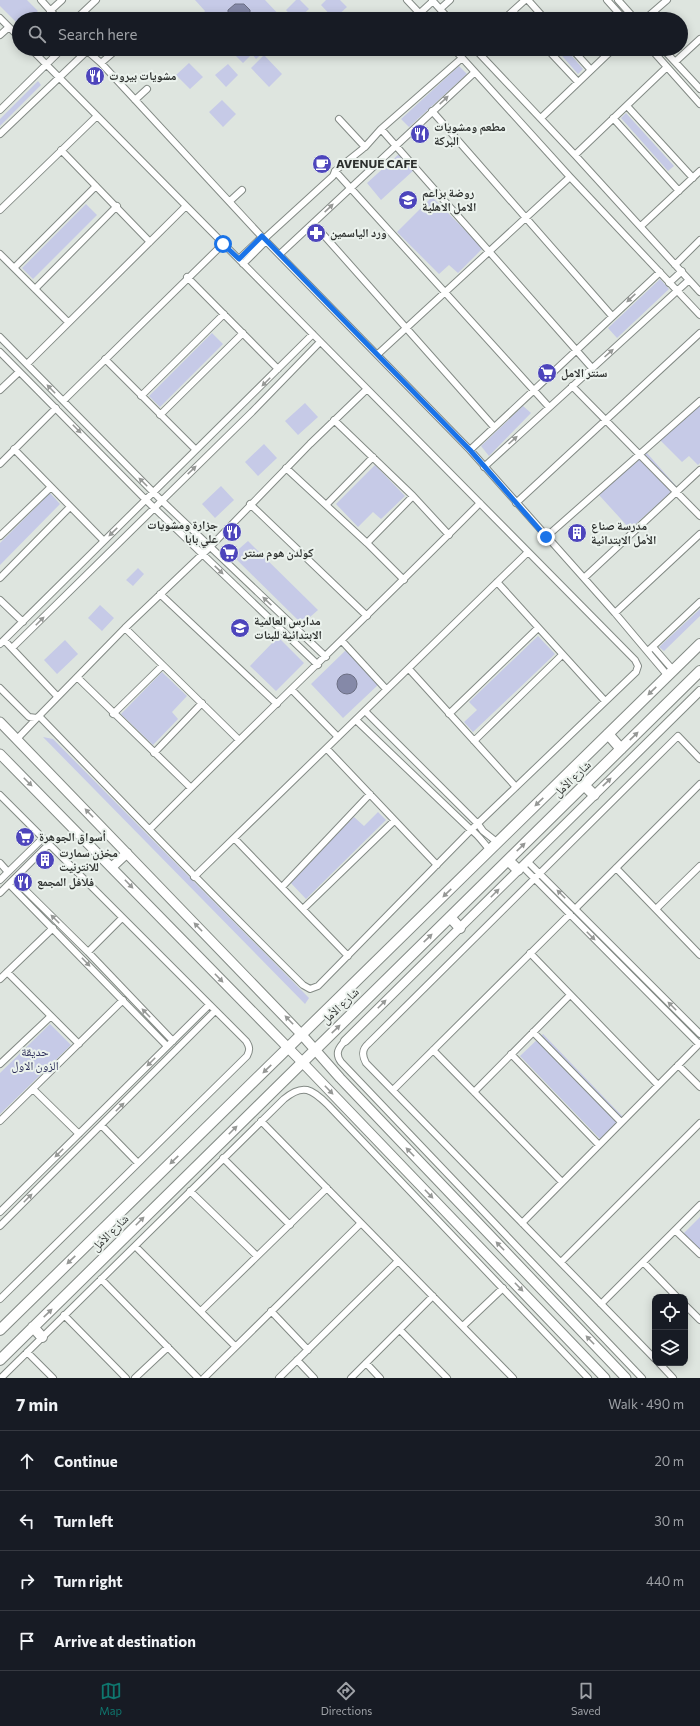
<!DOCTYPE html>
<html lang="en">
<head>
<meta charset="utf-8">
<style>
  :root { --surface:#171b24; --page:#20242c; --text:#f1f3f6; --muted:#9ea1a6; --line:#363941; --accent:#0f766e }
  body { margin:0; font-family:Commissioner,"Noto Naskh Arabic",sans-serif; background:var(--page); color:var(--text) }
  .controls { position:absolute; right:12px; bottom:12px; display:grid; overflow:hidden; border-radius:8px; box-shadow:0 2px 10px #0003 }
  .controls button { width:36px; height:36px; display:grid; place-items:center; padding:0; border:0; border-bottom:1px solid var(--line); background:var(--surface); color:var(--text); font:20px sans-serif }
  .stop { position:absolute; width:12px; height:12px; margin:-9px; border:3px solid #1a73e8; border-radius:50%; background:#fff }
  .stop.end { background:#1a73e8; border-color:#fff; box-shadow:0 1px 4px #0008 }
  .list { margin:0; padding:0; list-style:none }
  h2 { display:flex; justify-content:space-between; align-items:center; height:52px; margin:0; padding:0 16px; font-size:17px }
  h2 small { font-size:13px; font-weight:400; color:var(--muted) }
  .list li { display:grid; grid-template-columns:26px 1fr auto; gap:12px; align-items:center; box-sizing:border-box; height:60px; padding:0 16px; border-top:1px solid var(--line) }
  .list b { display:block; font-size:15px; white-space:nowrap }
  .list em { font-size:13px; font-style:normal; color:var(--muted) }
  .icon { flex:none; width:22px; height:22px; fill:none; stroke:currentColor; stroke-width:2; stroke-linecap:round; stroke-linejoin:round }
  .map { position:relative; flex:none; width:700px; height:1378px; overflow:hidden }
  .search { position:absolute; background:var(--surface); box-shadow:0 2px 10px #0003; left:12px; right:12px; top:12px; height:44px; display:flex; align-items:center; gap:10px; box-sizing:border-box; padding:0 14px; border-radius:22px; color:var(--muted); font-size:15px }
  .sheet { height:292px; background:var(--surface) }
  nav { display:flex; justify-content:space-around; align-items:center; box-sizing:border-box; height:56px; border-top:1px solid var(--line); background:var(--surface); font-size:11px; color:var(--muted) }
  nav a { display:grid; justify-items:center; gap:2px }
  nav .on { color:var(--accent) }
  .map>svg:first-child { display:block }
</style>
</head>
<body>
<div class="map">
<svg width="700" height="1378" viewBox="0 0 700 1378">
  <rect width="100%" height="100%" fill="#dee5df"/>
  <!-- green -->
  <path fill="#c6cae7" d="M0 0H27L38 11 29 19H19V25L0 6Z
    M195 0H265L283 19H202L200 17 205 11Z
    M296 0H300L309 9 298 19H294L286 10Z
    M326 0H340L347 7 334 19 321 5Z
    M229 49H267L256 59 252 54 243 63Z
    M556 49H566L583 69 578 74Z
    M264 55 282 74 269 87 251 68Z
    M189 63 203 77 190 89 176 75Z
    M228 64 238 75 226 87 215 75Z
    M459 66 467 74 409 127 401 119Z
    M38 81 41 85 0 126V119Z
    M222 100 236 114 223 127 209 112Z
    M626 113 674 166 668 171 621 118Z
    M399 154 414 170 381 200 367 183Z
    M432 197 483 248 458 273 449 265 439 274 397 232Z
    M86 204 97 215 33 279 22 268Z
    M660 279 669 289 617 338 608 328Z
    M212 333 223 344 160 407 149 396Z
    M700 402V463L698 465 689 456 682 462 660 440Z
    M305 403 318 417 298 435 285 421Z
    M523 406 531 413 489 456 481 446Z
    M264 444 277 458 258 476 245 462Z
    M646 452 677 487 630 529 599 495Z
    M375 465 405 496 381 519 373 512 358 527 336 504Z
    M221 486 234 500 215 518 202 504Z
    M50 493 60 504 0 565V543Z
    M248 541 318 610 302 624 232 555Z
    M138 568 144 574 133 586 126 580Z
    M100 605 114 618 102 631 88 618Z
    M700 609V616L664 651 659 647Z
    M538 636 555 654 473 732 464 722 477 710 469 702Z
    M278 637 304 663 276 691 250 666Z
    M65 640 78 654 57 674 44 660Z
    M346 650 379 684 343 718 311 684Z
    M162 672 187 696 172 712 178 719 153 745 121 714Z
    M43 737 53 739 309 998 305 1004Z
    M378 812 386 820 306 899 289 881 354 817 364 826Z
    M50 1024 71 1045 0 1114V1073Z
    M543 1034 623 1117 600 1139 520 1056Z
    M700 1217V1251L683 1234Z"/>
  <!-- water -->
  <path fill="#8589a8" stroke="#6b6e83" d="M235 4H244L250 10V19H228V10Z
    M337 684a10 10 0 1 1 20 0a10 10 0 1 1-20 0Z"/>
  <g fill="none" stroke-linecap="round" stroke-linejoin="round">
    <!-- minor casing -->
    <g stroke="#838a85" stroke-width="8">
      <path id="minor" d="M41 0 58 19
        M407 0 425 19
        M432 0 449 19
        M528 0 545 19
        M607 0 624 19
        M618 0 635 19
        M440 9 450 0
        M50 11 62 0
        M513 11 520 19
        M420 13 433 1
        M0 18 19 37
        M76 19 96 0
        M504 19 525 0
        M645 19 667 0
        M0 35 9 27
        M31 49 635 660 638 666 636 672 471 830 318 986 310 989 303 985C214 897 126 806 39 716
        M85 49 101 63 262 237 470 450 615 613 668 676
        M454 49 570 177 700 315
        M475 49 575 155 700 292
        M547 49 578 82
        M572 49 591 70
        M651 49 700 104
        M663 49 700 89
        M675 62 700 39
        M101 63 116 50
        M135 100 147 89
        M627 106 693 178
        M0 110 62 49
        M432 111 612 316
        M541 118 613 49
        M613 118 679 191
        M339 119 365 147
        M381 129 592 368
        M0 134 87 51
        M61 150 150 242
        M575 155 667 67
        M335 171 549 407
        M230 201 242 190
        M0 210 97 116
        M313 223 494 427
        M641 226 700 171
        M264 239 333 176 335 171 365 147 381 129 462 58
        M0 254 68 322
        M280 254 475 72
        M239 259 262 237
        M243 264 266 241
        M675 265 700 240
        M14 268 96 186
        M187 277 278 369
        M669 283 682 271
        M35 289 117 206
        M0 337 161 500 326 657
        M0 352 146 500 318 665
        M378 354 570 177
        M105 359 196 450
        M27 364 186 206
        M572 386 700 516
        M0 390 19 372
        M141 396 224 314
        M63 401 223 244
        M160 415 243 333
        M334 420 413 496 449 535
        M14 449 104 541
        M470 450 660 272
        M0 464 56 408
        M484 467 689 280
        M286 468 367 543 404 580
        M516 503 700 333
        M250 504 367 616
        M326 505 373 457
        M0 536 51 487
        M546 537 700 401
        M367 543 413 496
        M0 578 70 507
        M584 578 700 470
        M497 582 605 701
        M160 594 277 704
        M0 600 23 622
        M615 613 700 534
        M125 628 239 740
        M4 640 57 696
        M342 641 386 689
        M0 644 313 334
        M653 647 673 670
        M12 648 252 412 320 342
        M648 651 700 602
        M409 669 516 787
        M77 677 191 788
        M0 688 29 717 37 718 125 628 210 547 310 444 367 389
        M292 690 338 737
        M365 711 478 824 483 831 498 843
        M113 714 162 666
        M449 714 538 628
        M356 720 471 830C479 835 483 843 490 850
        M17 739 37 718
        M474 741 562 655
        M327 749 437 865
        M154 753 202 703
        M0 795 246 1041C250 1047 250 1050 247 1056L0 1299
        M150 829C259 719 371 613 480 503
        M234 838 348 956
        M527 861 700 1034
        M0 863 8 872
        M522 866 699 1044
        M616 868 700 955
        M194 877 528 552
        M14 879 88 952 173 1041
        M0 880 43 838
        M9 884 167 1046
        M282 887 370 794
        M0 893 49 844
        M303 909 394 821
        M575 909 700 784
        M656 909 700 866
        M88 952 122 918
        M530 953 658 1085
        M7 972 79 1044
        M0 979 53 928
        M533 1032 621 1122
        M345 1041C338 1048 335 1054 341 1062L642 1378
        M433 1050 562 1182
        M511 1054 599 1145
        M0 1064 51 1016
        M678 1065 700 1087
        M33 1089 79 1134
        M393 1090 570 914
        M474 1092 570 995
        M0 1121 123 1000
        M261 1121 513 1378
        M101 1125 138 1163
        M223 1158 290 1225
        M190 1191 257 1256
        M0 1212 209 1005
        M522 1223 700 1043
        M0 1226 215 1011
        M675 1230 700 1254
        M135 1246 235 1346
        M561 1262 700 1123
        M643 1262 677 1297
        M101 1279 198 1378
        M601 1304 700 1205
        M685 1305 700 1320
        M201 1311 327 1188
        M271 1311 308 1350
        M64 1315 126 1378
        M463 1326 503 1288
        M400 1330 447 1378
        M27 1352 53 1378
        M655 1359 366 1063C362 1056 362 1049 368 1044L678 736 700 759
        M297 1360 314 1378
        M366 1363 380 1378
        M659 1363 673 1378
        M1 1378 284 1099C303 1083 312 1089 328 1105L588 1378
        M135 1378 168 1347
        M204 1378 361 1223
        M279 1378 398 1261
        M351 1378 433 1296"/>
    </g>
    <!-- tertiary casing -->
    <g stroke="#838a85" stroke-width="10">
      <path id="tertiary" d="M345 1041 700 691"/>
    </g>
    <!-- secondary casing -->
    <g stroke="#838a85" stroke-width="11">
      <path id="secondary" d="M0 722 302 1035 340 1078 626 1378
        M0 754 302 1062 605 1378
        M112 867 127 853"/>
    </g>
    <!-- primary casing -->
    <g stroke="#838a85" stroke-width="12">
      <path id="primary" d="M608 734 621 749
        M584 785 594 795
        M508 860 518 870
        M450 917 460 928
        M33 1327 42 1337
        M0 1330 700 644
        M0 1360 700 671"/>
    </g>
    <!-- minor -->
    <use href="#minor" stroke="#fff" stroke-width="6"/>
    <!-- tertiary -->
    <use href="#tertiary" stroke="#fff" stroke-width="8"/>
    <!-- secondary -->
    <use href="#secondary" stroke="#fff" stroke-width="9"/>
    <!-- primary -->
    <use href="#primary" stroke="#fff" stroke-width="10"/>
  </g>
  <!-- one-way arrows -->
  <defs><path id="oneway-solid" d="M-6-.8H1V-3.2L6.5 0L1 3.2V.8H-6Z"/></defs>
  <g fill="#969896">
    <use href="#oneway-solid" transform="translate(444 100) rotate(-43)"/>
    <use href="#oneway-solid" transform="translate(329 208) rotate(-43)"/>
    <use href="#oneway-solid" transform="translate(631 298) rotate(137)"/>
    <use href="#oneway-solid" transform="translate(609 353) rotate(-42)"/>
    <use href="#oneway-solid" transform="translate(266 382) rotate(135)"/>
    <use href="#oneway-solid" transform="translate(51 389) rotate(-134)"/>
    <use href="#oneway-solid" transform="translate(77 429) rotate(45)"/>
    <use href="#oneway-solid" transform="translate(513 440) rotate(-42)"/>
    <use href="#oneway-solid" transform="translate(192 470) rotate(-44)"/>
    <use href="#oneway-solid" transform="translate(143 482) rotate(-135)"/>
    <use href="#oneway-solid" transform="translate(113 532) rotate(136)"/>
    <use href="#oneway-solid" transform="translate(219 570) rotate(44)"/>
    <use href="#oneway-solid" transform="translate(267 601) rotate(-137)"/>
    <use href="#oneway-solid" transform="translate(40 621) rotate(-45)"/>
    <use href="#oneway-solid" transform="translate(652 691) rotate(136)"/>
    <use href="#oneway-solid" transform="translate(634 736) rotate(-44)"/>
    <use href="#oneway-solid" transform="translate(28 782) rotate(45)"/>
    <use href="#oneway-solid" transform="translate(607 782) rotate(-44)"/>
    <use href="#oneway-solid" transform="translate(539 802) rotate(136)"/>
    <use href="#oneway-solid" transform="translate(89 813) rotate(-134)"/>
    <use href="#oneway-solid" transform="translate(521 847) rotate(-44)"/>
    <use href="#oneway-solid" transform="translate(129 884) rotate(46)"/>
    <use href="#oneway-solid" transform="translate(447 893) rotate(136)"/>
    <use href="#oneway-solid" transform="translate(495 893) rotate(-45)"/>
    <use href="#oneway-solid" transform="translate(561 894) rotate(-135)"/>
    <use href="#oneway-solid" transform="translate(55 919) rotate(-135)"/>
    <use href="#oneway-solid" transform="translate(198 927) rotate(-134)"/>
    <use href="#oneway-solid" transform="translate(591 936) rotate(45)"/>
    <use href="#oneway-solid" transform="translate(428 938) rotate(-44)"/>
    <use href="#oneway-solid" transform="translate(86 962) rotate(46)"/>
    <use href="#oneway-solid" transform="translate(219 978) rotate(46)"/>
    <use href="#oneway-solid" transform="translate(382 1004) rotate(-45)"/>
    <use href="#oneway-solid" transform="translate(672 1006) rotate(-135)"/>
    <use href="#oneway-solid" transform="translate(146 1013) rotate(-134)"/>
    <use href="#oneway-solid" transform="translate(289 1020) rotate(-134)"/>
    <use href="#oneway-solid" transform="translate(336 1029) rotate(-44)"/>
    <use href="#oneway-solid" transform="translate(151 1062) rotate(135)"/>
    <use href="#oneway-solid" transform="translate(267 1069) rotate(136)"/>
    <use href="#oneway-solid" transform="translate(329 1090) rotate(46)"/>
    <use href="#oneway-solid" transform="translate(120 1107) rotate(-45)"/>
    <use href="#oneway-solid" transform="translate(233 1130) rotate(-45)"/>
    <use href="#oneway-solid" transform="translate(410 1152) rotate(-134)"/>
    <use href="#oneway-solid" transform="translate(59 1153) rotate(135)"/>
    <use href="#oneway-solid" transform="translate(174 1160) rotate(136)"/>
    <use href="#oneway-solid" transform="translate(429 1194) rotate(46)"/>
    <use href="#oneway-solid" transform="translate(28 1198) rotate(-45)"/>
    <use href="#oneway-solid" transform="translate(140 1221) rotate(-45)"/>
    <use href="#oneway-solid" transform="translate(500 1246) rotate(-134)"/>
    <use href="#oneway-solid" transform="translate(71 1260) rotate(136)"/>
    <use href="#oneway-solid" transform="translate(519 1287) rotate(46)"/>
    <use href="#oneway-solid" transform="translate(48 1313) rotate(-44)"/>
    <use href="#oneway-solid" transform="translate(590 1340) rotate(-134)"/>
  </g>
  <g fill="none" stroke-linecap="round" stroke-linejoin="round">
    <!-- route -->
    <path stroke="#1a73e8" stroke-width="5" d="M223 244 239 259 262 236 470 450 546 537"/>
  </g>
  <!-- icons -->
  <defs>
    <g id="restaurant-disc" transform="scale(1)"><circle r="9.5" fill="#4d45bc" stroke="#ebf2ed"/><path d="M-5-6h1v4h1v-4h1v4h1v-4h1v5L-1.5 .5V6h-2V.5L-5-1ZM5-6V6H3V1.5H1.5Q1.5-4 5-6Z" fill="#fff"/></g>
    <g id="cafe-disc" transform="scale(1)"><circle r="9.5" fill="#4d45bc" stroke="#ebf2ed"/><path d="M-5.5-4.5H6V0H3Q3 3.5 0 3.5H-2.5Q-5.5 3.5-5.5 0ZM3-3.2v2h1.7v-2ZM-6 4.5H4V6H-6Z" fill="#fff"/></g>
    <g id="school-disc" transform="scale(1)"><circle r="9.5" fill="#4d45bc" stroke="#ebf2ed"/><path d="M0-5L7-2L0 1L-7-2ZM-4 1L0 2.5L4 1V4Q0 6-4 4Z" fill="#fff"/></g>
    <g id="pharmacy-disc" transform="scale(1)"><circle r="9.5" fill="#4d45bc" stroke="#ebf2ed"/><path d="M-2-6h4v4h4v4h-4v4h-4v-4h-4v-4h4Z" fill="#fff"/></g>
    <g id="supermarket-disc" transform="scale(1)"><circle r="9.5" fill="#4d45bc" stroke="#ebf2ed"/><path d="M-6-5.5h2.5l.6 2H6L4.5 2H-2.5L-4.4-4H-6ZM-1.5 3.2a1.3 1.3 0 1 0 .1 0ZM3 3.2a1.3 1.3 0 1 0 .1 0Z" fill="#fff"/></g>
    <g id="building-disc" transform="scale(1)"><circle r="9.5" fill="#4d45bc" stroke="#ebf2ed"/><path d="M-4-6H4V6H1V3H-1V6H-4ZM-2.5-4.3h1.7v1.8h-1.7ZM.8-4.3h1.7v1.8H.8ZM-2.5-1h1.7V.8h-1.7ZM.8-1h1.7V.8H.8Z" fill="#fff"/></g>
  </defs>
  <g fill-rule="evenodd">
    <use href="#restaurant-disc" x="95" y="76"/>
    <use href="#restaurant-disc" x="420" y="134"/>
    <use href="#cafe-disc" x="322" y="164"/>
    <use href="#school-disc" x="408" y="200"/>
    <use href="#pharmacy-disc" x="316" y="233"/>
    <use href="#supermarket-disc" x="547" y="373"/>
    <use href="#restaurant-disc" x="232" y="532"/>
    <use href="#building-disc" x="577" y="533"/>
    <use href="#supermarket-disc" x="229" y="553"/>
    <use href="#school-disc" x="240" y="628"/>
    <use href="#supermarket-disc" x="25" y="837"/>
    <use href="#building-disc" x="45" y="860"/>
    <use href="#restaurant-disc" x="23" y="882"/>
  </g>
  <g text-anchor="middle" stroke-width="4" stroke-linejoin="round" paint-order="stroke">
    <!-- poi labels -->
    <g font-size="12" font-weight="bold" fill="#2d302e" stroke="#ebf2ed" text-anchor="start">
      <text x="109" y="80">مشويات بيروت</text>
      <text x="434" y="131">مطعم ومشويات<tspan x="434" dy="14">البركة</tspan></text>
      <text x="336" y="168">AVENUE CAFE</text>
      <text x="422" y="197">روضة براعم<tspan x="422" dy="14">الامل الاهلية</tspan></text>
      <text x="330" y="237">ورد الياسمين</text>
      <text x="561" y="377">سنتر الامل</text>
      <text x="218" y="529" text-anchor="end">جزارة ومشويات<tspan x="218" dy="14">علي بابا</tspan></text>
      <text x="591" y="530">مدرسة صناع<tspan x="591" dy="14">الأمل الابتدائية</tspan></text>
      <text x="243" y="557">كولدن هوم سنتر</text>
      <text x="254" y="625">مدارس العالمية<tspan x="254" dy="14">الابتدائية للبنات</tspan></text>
      <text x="39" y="841">أسواق الجوهرة</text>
      <text x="59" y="857">مخزن سمارت<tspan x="59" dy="14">للانترنيت</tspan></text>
      <text x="37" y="886">فلافل المجمع</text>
    </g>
    <!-- street labels -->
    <g font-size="12" fill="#2d302e" stroke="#ebf2ed">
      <text transform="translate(572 779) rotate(-44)" y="4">شارع الأمل</text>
      <text transform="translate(340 1006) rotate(-44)" y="4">شارع الأمل</text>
      <text transform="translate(110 1233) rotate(-45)" y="4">شارع الأمل</text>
    </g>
    <!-- park labels -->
    <g font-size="12" fill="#2b2c58" stroke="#ebf2ed">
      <text x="35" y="1056">حديقة<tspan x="35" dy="14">الزون الاول</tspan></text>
    </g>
  </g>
</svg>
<div class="controls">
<button><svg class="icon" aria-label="locate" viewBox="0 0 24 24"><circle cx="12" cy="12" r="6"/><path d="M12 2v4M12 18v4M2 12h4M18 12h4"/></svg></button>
<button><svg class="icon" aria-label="layers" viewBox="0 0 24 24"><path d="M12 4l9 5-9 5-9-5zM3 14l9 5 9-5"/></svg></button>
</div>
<div class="stop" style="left:223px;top:244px"></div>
<div class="stop end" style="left:546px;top:537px"></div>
<div class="search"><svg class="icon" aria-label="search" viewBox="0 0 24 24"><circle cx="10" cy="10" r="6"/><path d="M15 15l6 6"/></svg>Search here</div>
</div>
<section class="sheet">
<h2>7 min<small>Walk · 490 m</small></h2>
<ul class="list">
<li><svg class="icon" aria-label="ahead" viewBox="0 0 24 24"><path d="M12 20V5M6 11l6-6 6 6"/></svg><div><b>Continue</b></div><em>20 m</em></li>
<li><svg class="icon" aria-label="left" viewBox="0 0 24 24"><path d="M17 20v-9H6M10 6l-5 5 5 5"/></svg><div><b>Turn left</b></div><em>30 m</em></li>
<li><svg class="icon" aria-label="right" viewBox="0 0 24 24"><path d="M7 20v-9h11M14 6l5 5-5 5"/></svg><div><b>Turn right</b></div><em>440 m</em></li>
<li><svg class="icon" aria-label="arrive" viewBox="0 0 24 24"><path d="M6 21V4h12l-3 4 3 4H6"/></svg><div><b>Arrive at destination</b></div></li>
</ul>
</section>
<nav>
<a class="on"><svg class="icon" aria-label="map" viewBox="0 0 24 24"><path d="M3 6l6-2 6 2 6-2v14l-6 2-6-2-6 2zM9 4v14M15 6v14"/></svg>Map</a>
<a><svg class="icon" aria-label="directions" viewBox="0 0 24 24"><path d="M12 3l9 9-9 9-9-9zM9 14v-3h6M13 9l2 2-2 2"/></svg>Directions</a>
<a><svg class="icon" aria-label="saved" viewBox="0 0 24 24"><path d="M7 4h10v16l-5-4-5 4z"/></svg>Saved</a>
</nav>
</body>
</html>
